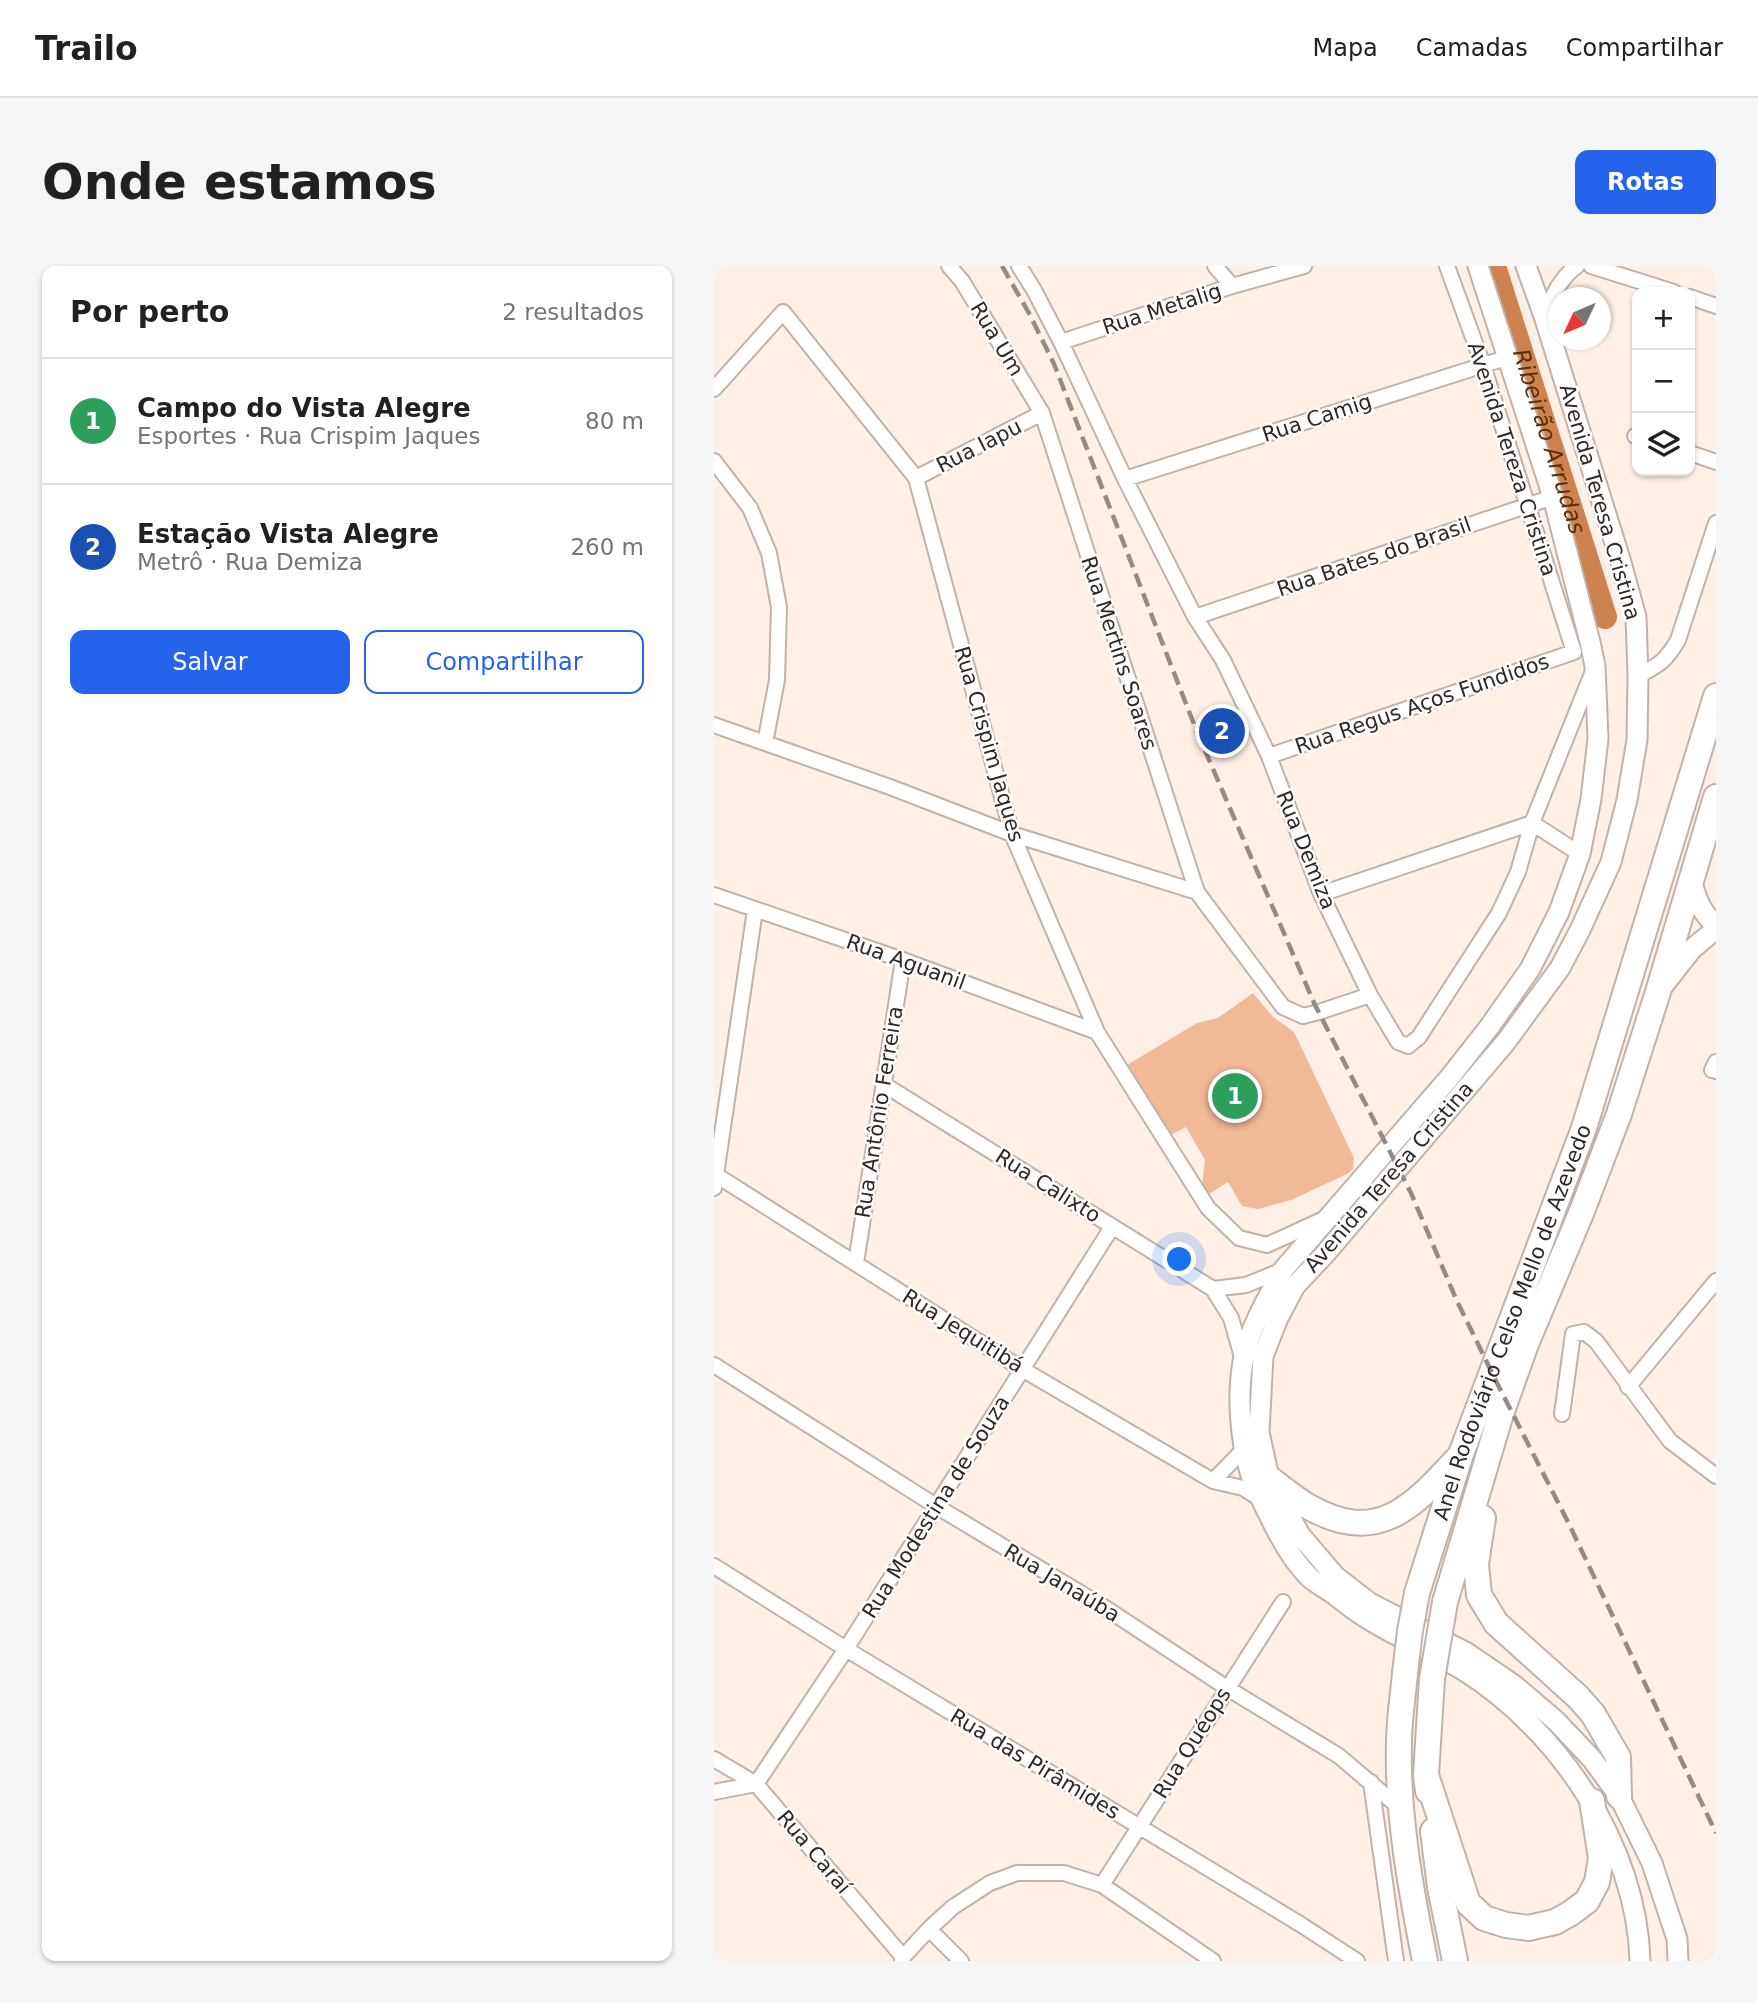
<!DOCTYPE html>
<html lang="pt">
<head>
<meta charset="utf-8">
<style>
  :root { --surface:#fff; --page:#f6f6f6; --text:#202124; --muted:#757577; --line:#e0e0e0; --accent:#2563eb }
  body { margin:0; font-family:"DejaVu Sans",sans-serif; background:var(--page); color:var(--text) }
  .controls { position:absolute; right:21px; top:21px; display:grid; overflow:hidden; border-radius:14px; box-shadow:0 2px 5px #0004 }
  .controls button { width:63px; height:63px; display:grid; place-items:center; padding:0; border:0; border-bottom:2px solid var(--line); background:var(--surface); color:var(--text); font:35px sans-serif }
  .compass { position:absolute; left:834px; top:21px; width:63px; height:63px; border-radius:50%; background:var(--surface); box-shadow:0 2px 5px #0004; rotate:226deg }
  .you { position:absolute; left:466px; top:994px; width:24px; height:24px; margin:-18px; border:5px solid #fff; border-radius:50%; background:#1a73e8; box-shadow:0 0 0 10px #1a73e833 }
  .badge { display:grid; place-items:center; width:46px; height:46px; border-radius:50%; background:var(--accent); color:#fff; font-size:23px; font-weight:700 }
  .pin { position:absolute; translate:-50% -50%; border:4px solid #fff; box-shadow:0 2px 7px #0006 }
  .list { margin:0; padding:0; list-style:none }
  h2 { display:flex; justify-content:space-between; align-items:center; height:91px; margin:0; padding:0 28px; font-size:30px }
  h2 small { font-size:23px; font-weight:400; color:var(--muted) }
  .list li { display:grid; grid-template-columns:46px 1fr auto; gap:21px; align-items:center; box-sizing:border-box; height:126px; padding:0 28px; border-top:2px solid var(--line) }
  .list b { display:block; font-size:26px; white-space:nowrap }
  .list p { margin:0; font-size:23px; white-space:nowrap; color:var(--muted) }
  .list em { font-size:23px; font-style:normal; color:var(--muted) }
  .actions { display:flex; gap:14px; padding:21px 28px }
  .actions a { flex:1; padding:16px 0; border:2px solid var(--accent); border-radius:14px; text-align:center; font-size:24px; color:var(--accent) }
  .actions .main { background:var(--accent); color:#fff }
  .icon { flex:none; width:38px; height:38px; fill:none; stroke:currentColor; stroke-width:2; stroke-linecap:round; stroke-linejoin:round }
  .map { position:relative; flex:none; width:1002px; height:1695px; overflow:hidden; border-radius:14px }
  header { display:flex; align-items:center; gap:42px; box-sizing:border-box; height:98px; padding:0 35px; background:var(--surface); border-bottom:2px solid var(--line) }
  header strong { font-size:33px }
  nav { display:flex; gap:38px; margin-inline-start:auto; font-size:24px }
  .intro { display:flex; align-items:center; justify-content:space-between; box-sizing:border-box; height:168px; padding:0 42px }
  h1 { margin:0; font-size:49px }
  .button { padding:18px 32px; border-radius:14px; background:var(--accent); color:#fff; font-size:24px; font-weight:700 }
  main { display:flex; gap:42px; padding:0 42px }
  aside { flex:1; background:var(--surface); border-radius:14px; box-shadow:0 2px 5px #0004 }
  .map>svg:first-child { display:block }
</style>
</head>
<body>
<header>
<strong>Trailo</strong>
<nav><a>Mapa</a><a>Camadas</a><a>Compartilhar</a></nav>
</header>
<div class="intro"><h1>Onde estamos</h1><a class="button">Rotas</a></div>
<main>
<aside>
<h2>Por perto<small>2 resultados</small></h2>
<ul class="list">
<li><span class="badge" style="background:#2e9e5b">1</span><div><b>Campo do Vista Alegre</b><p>Esportes · Rua Crispim Jaques</p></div><em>80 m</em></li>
<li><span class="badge" style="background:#1a4fb4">2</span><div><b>Estação Vista Alegre</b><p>Metrô · Rua Demiza</p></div><em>260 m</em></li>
</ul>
<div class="actions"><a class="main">Salvar</a><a>Compartilhar</a></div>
</aside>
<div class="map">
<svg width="1002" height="1695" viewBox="0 0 1002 1695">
  <rect width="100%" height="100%" fill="#fff0e7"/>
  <!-- green -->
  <path fill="#f0b997" d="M539 727 558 750 580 766 640 892 639 903 633 908 577 934 544 943 528 940 514 916 495 928 488 919 491 894 472 861 455 870 413 799 483 757 504 752Z"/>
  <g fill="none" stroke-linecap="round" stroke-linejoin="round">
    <!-- river -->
    <path stroke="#ce8250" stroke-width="24" id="s1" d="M780 0 891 351"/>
    <!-- street casing -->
    <g stroke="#c2b1a7" stroke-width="18">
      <path id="street" d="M235 0 248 15 328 147 483 626
        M305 0 320 24 347 76 411 213 481 351 509 394 555 490 607 628 656 729 684 776 694 780 705 771 785 647 804 606 818 557 879 405
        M501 0 518 20
        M877 0 960 26
        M976 31 1002 40
        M830 50C838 31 846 12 863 0
        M347 76 518 20 590 0
        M0 123 69 46 202 212 298 568 383 766 494 942 525 972 553 979 612 952
        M921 170H923
        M976 187 1002 196
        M0 195 36 242 55 287 65 341 63 414 51 477
        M202 212 328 147
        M411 213 795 91
        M481 351 839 231
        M924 410C945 399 952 395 964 374L1002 257
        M0 459 176 521 298 568 483 626 569 741 589 750 605 746 656 729
        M555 490 860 386 769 99 733 0
        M818 557 866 588
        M607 628 818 557
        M0 629 189 694 383 766
        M1002 796 998 804 1002 805
        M169 818 499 1023 517 1052 528 1091
        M2 909 308 1103 499 1215 529 1222 547 1233
        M0 922 41 644
        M142 997 189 694
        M499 1023 532 1019 569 1004
        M0 1099 222 1240 393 1343 513 1422 625 1490 687 1543
        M914 1121 1002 1015
        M848 1148 859 1068 870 1066 882 1075 956 1175 1002 1210
        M499 1215 530 1183
        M0 1300 132 1383 586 1658 643 1695
        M0 1493 42 1518 189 1691
        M657 1516 682 1695
        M0 1526 42 1518 132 1383 398 961
        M388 1619 569 1336
        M215 1663 247 1695
        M188 1695 189 1691 215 1663 239 1641 276 1617 303 1607H350L388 1619 499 1695"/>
    </g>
    <!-- secondary casing -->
    <g stroke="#c2b1a7" stroke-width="23">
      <path id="secondary" d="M764 0 839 231 876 376 881 400 884 473 877 533 866 588 845 646 816 703 776 760 736 811 569 1004C555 1029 533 1067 529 1096 523 1130 526 1172 536 1206 542 1224 551 1241 560 1259 569 1277 581 1297 595 1311 603 1318 613 1323 621 1329 631 1337 641 1345 651 1351 682 1371 717 1385 749 1404 845 1464 923 1580 926 1695
        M812 0 830 50 906 293 922 351 924 410 923 474 913 534 897 596 866 664 846 702 791 777 611 988 581 1020 564 1052 549 1090 545 1166 555 1212 586 1269 621 1310 656 1337 753 1387 800 1419 842 1455 878 1493 905 1530 938 1597 963 1673 964 1695
        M977 613C983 635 986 644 1002 660
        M949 720 978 683 1002 663"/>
    </g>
    <!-- highway casing -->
    <g stroke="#c2b1a7" stroke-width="28">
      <g id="highway">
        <path d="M555 1212C568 1222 581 1233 595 1241 662 1279 697 1243 742 1194"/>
        <path d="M769 1252 762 1298 765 1329 782 1357 864 1431 879 1448 904 1491 905 1530"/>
        <path id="s2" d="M703 1327 747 1188 870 862 1002 430"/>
        <path d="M731 1336 786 1151 812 1078 868 945 905 848 944 726 1002 531"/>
        <path d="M691 1407C689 1430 685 1454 685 1477 683 1549 697 1625 711 1695"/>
        <path d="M712 1509 754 1637 770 1652 792 1659 814 1662 841 1656 857 1647 873 1635 883 1616 887 1592 878 1535"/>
        <path d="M714 1525 712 1509 718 1413"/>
        <path d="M719 1565 726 1621 741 1695"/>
      </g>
    </g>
    <!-- street -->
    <use href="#street" stroke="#fff" stroke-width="14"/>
    <!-- secondary -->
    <use href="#secondary" stroke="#fff" stroke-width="19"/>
    <!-- highway -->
    <use href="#highway" stroke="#fff" stroke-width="24"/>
    <!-- rail -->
    <path stroke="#958a84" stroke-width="4.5" stroke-dasharray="14 7" stroke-linecap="butt" d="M288 0 316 49 340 98 483 466 601 739 697 927 742 1033 784 1119 854 1256 1002 1567"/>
    <!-- highway-bridge casing -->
    <g stroke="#c2b1a7" stroke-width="28" stroke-linecap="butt">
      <path id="highway-bridge" d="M691 1407 696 1365 703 1327
        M718 1413 731 1336"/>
    </g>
    <!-- highway-bridge -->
    <use href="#highway-bridge" stroke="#fff" stroke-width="24"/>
  </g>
  <g text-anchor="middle" stroke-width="5" stroke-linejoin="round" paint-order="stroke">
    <!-- street labels -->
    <g font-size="21" fill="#2f2824" stroke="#fff">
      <text transform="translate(448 43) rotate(-18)" y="7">Rua Metalig</text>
      <text transform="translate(283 73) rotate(59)" y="7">Rua Um</text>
      <text transform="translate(603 152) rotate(-18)" y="7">Rua Camig</text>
      <text transform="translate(265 180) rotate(-27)" y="7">Rua Iapu</text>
      <text transform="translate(798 193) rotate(72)" y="7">Avenida Tereza Cristina</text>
      <text transform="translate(886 236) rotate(74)" y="7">Avenida Teresa Cristina</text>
      <text transform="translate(660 291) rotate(-19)" y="7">Rua Bates do Brasil</text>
      <text transform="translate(405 387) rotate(72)" y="7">Rua Mertins Soares</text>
      <text transform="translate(708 438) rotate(-19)" y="7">Rua Regus Aços Fundidos</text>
      <text transform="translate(275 478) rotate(74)" y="7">Rua Crispim Jaques</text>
      <text transform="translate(592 584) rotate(68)" y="7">Rua Demiza</text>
      <text transform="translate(192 696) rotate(20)" y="7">Rua Aguanil</text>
      <text transform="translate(165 846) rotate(-81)" y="7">Rua Antônio Ferreira</text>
      <text transform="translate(675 911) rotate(-49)" y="7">Avenida Teresa Cristina</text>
      <text transform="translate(334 920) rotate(32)" y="7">Rua Calixto</text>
      <text dy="7" stroke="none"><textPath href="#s2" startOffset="287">Anel Rodoviário Celso Mello de Azevedo</textPath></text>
      <text transform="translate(249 1065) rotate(32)" y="7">Rua Jequitibá</text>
      <text transform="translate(222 1241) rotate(-58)" y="7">Rua Modestina de Souza</text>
      <text transform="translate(348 1317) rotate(31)" y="7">Rua Janaúba</text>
      <text transform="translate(478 1477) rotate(-58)" y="7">Rua Quéops</text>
      <text transform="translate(321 1498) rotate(31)" y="7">Rua das Pirâmides</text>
      <text transform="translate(100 1586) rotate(50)" y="7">Rua Caraí</text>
    </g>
    <!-- water labels -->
    <g font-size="23" font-style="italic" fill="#5f2e05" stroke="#fff">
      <text dy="8" stroke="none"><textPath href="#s1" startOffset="184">Ribeirão Arrudas</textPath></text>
    </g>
  </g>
</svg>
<div class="controls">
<button>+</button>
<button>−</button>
<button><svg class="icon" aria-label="layers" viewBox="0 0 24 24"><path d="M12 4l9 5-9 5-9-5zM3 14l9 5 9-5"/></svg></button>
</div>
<svg class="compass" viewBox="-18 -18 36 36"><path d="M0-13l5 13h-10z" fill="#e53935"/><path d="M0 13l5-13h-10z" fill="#757577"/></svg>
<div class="you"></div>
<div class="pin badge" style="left:521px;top:830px;background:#2e9e5b">1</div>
<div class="pin badge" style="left:508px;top:465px;background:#1a4fb4">2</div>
</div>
</main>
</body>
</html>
